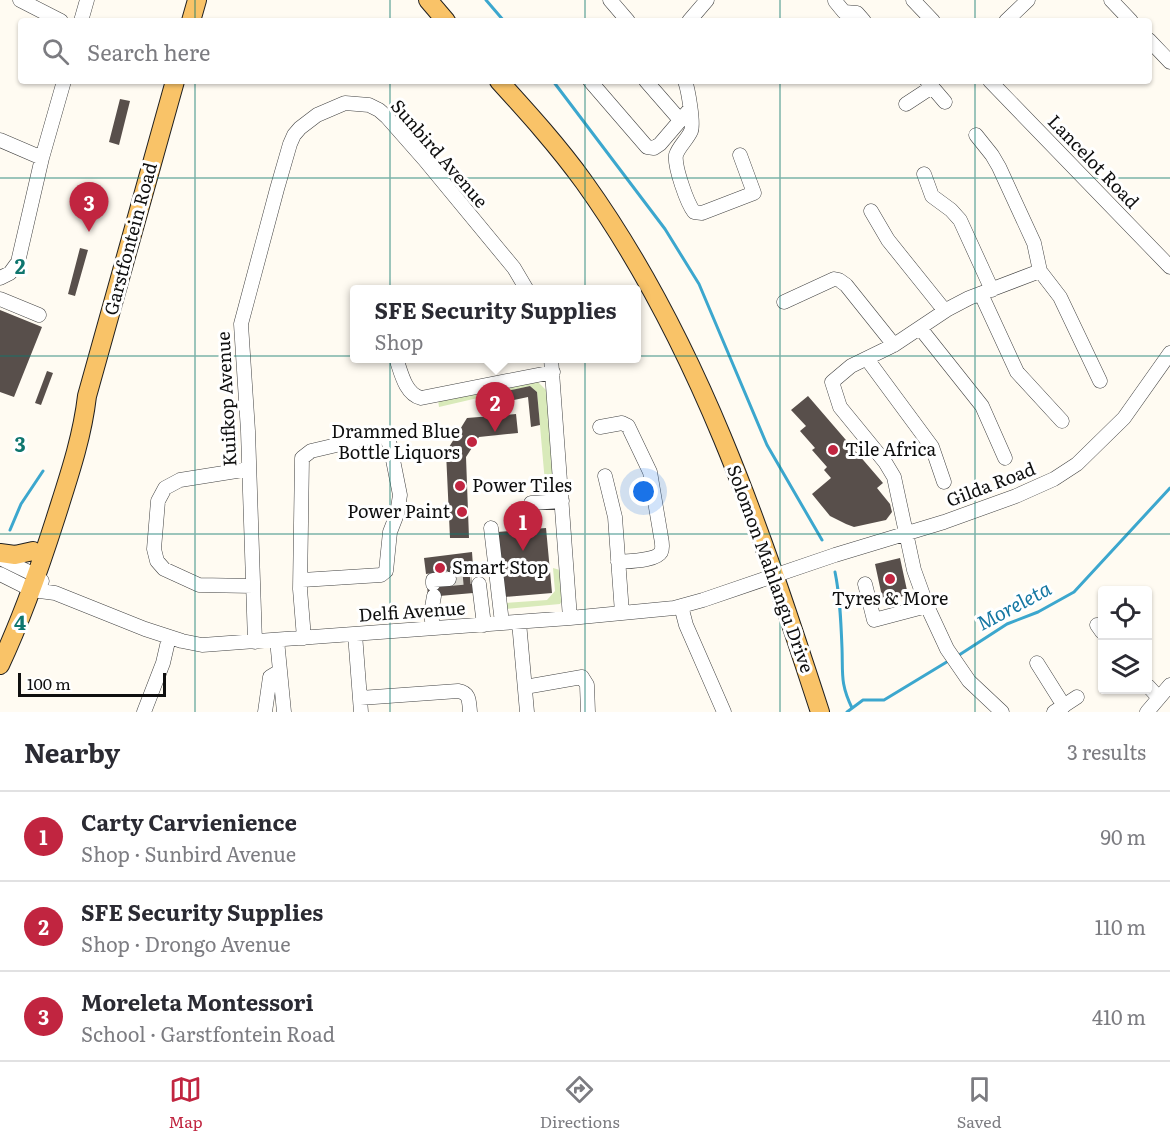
<!DOCTYPE html>
<html lang="en">
<head>
<meta charset="utf-8">
<style>
  :root { --surface:#fff; --page:#f2f2f3; --text:#2b2b33; --muted:#7c7c81; --line:#e1e1e2; --accent:#c12540 }
  body { margin:0; font-family:Literata,serif; background:var(--page); color:var(--text) }
  .controls { position:absolute; right:18px; bottom:18px; display:grid; overflow:hidden; border-radius:6px; box-shadow:0 2px 4px #0004 }
  .controls button { width:54px; height:54px; display:grid; place-items:center; padding:0; border:0; border-bottom:2px solid var(--line); background:var(--surface); color:var(--text); font:30px sans-serif }
  .scale { position:absolute; left:18px; bottom:15px; width:148px; box-sizing:border-box; padding-left:6px; border:3px solid #0f0f0f; border-top:0; font-size:16px; line-height:21px; white-space:nowrap; color:#0f0f0f; -webkit-text-stroke:4px #fff; paint-order:stroke }
  .you { position:absolute; left:644px; top:492px; width:21px; height:21px; margin:-15px; border:4px solid #fff; border-radius:50%; background:#1a73e8; box-shadow:0 0 0 9px #1a73e833 }
  .badge { display:grid; place-items:center; width:39px; height:39px; border-radius:50%; background:var(--accent); color:#fff; font-size:20px; font-weight:700 }
  .pin { position:absolute; translate:-50% -50px; filter:drop-shadow(0 2px 3px #0008) }
  .pin::after { content:''; position:absolute; top:32px; width:21px; height:18px; background:inherit; clip-path:polygon(0 0,100% 0,50% 100%) }
  .popup { position:absolute; left:350px; top:285px; width:291px; height:78px; box-sizing:border-box; display:grid; place-content:center; border-radius:6px; background:var(--surface); filter:drop-shadow(0 2px 4px #0005); font-size:20px; white-space:nowrap; color:var(--muted) }
  .popup b { font-size:22px; color:var(--text) }
  .popup::after { content:''; position:absolute; left:50%; top:100%; margin-left:-12px; border:12px solid transparent; border-top-color:var(--surface) }
  .list { margin:0; padding:0; list-style:none }
  h2 { display:flex; justify-content:space-between; align-items:center; height:78px; margin:0; padding:0 24px; font-size:26px }
  h2 small { font-size:20px; font-weight:400; color:var(--muted) }
  .list li { display:grid; grid-template-columns:39px 1fr auto; gap:18px; align-items:center; box-sizing:border-box; height:90px; padding:0 24px; border-top:2px solid var(--line) }
  .list b { display:block; font-size:22px; white-space:nowrap }
  .list p { margin:0; font-size:20px; white-space:nowrap; color:var(--muted) }
  .list em { font-size:20px; font-style:normal; color:var(--muted) }
  .icon { flex:none; width:33px; height:33px; fill:none; stroke:currentColor; stroke-width:2; stroke-linecap:round; stroke-linejoin:round }
  .map { position:relative; flex:none; width:1170px; height:712px; overflow:hidden }
  .search { position:absolute; background:var(--surface); box-shadow:0 2px 4px #0004; left:18px; right:18px; top:18px; height:66px; display:flex; align-items:center; gap:15px; box-sizing:border-box; padding:0 21px; border-radius:6px; color:var(--muted); font-size:22px }
  .sheet { height:348px; background:var(--surface) }
  nav { display:flex; justify-content:space-around; align-items:center; box-sizing:border-box; height:84px; border-top:2px solid var(--line); background:var(--surface); font-size:16px; color:var(--muted) }
  nav a { display:grid; justify-items:center; gap:3px }
  nav .on { color:var(--accent) }
  .map>svg:first-child { display:block }
</style>
</head>
<body>
<div class="map">
<svg width="1170" height="712" viewBox="0 0 1170 712">
  <rect width="100%" height="100%" fill="#fffbf2"/>
  <!-- green -->
  <path fill="#d9eaba" d="M537 381 547 391 555 488 550 493 546 494 537 392 530 386 439 407 438 400Z
    M553 568 560 570 563 599 560 604 506 609 505 603 547 600 555 591Z"/>
  <g fill="none" stroke-linecap="round" stroke-linejoin="round">
    <!-- stream -->
    <path stroke="#3ca7ce" stroke-width="3" d="M486 0 504 21
      M553 81 665 229 699 284 767 445 822 540
      M10 530 21 504 43 471
      M835 572C840 596 841 622 842 648 843 674 840 683 852 708
      M956 657 1007 624 1038 612 1074 592 1170 488
      M847 712 863 700H884L950 660"/>
  </g>
  <!-- building -->
  <path fill="#584f4b" d="M120 99 130 101 119 145 109 142Z
    M80 248 88 250 75 296 68 294Z
    M0 310 42 327 14 397 0 392Z
    M47 371 53 373 41 405 35 403Z
    M530 386 537 392 540 425 531 427 528 397 491 405 489 395Z
    M808 396 883 483 877 488 890 504 892 512 886 520 854 527 846 524 830 516 812 494 831 478 824 470 827 467 812 450 815 448 800 431 806 426 791 410Z
    M516 414 518 433 479 437 466 457 469 538H450L446 452 467 418Z
    M546 528 552 593 504 597 497 532Z
    M472 552 473 566 470 567 473 593 428 597 427 584 449 582 448 571 426 574 424 558Z
    M900 558 908 595 883 601 875 564Z"/>
  <g fill="none" stroke-linecap="round" stroke-linejoin="round">
    <!-- minor-tunnel -->
    <path stroke="#dbd8d0" stroke-width="14" stroke-dasharray="14 7" stroke-linecap="butt" d="M449 579 471 577"/>
    <!-- minor casing -->
    <g stroke="#424242" stroke-width="15">
      <path id="minor" d="M20 0 61 21
        M610 0 628 21
        M913 0 933 21
        M1111 0 1131 21
        M835 1 844 12 857 13 864 21
        M81 21 87 0
        M689 21 707 0
        M1006 21 1028 0
        M1149 40 1170 62
        M590 81 647 147 654 148 660 144 690 109
        M646 81 680 120
        M685 81C688 89 694 123 691 131 687 140 679 146 676 155 674 166 687 203 694 212L702 213 754 193 740 155
        M927 81 945 102
        M990 81 1170 267
        M906 104 932 87
        M976 135 992 155 999 167 1034 243 1040 271 1060 297 1100 381
        M0 140 42 158
        M924 174 932 196 951 210 960 220 992 290
        M871 211 888 240 945 311
        M0 278 10 273 18 262 42 158 64 81
        M981 294 1017 372 1062 421
        M0 299 39 315
        M784 302 834 279 839 280 846 285 894 345
        M920 328 982 406 1005 458
        M396 358C401 372 405 394 421 398L553 372
        M551 358 570 618
        M867 359 932 447 944 482
        M600 427 622 423 628 426 650 472 661 537C662 542 663 548 661 552 656 561 628 561 618 562
        M249 469 180 480 165 488 158 501 154 549 157 561 164 569 199 585 253 586
        M605 476 615 517 622 613
        M531 503 562 501
        M491 528 502 623
        M0 558 37 576 42 581
        M0 574 32 590 55 593 145 629 182 641 202 645 570 618 674 608 703 600 835 555 944 522 1016 496 1054 479 1077 464 1124 418 1170 353
        M302 580 381 575 386 571 390 532 397 514 400 495 390 445 385 436H375L311 451 302 458 300 589 304 638
        M433 584V580L449 579
        M479 584 484 625
        M865 584 874 620 927 606
        M681 606 686 625 724 712
        M519 622 527 712
        M1097 625 1102 632
        M433 628 431 613 434 596
        M355 634 361 712
        M277 640 284 712
        M255 642 248 431 241 324 277 189 290 144 294 135 300 128 317 115 345 103 369 105 379 110 387 117 424 159 514 268 527 290
        M1037 663 1064 706
        M1148 686 1159 698
        M525 687 582 677 587 685 588 712
        M360 698 458 691C470 693 469 701 470 712
        M144 712 163 663 169 637
        M265 712 270 677 280 671
        M1002 712 969 681 947 649 927 606 914 570 894 477 885 462 840 407 832 382 851 366 894 345 948 309 969 298 1040 271
        M1054 712 1077 697
        M1147 712 1170 685"/>
    </g>
    <!-- major casing -->
    <g stroke="#202020" stroke-width="20">
      <path id="major" d="M428 0 446 21
        M191 21 197 0
        M499 81C529 114 558 146 584 182 698 341 760 528 820 712
        M0 553 15 555 33 551
        M0 665C22 618 39 570 55 520 68 479 82 439 87 396L175 81"/>
    </g>
    <!-- minor -->
    <use href="#minor" stroke="#fff" stroke-width="14"/>
    <!-- major -->
    <use href="#major" stroke="#f9c368" stroke-width="18"/>
  </g>
  <!-- grid -->
  <path fill="none" stroke="#0f766e" stroke-width="1.5" stroke-opacity="0.55" d="M195 0V21M390 0V21M585 0V21M780 0V21M975 0V21M195 81V712M390 81V712M585 81V712M780 81V712M975 81V712M0 178H1170M0 356H1170M0 534H1170"/>
  <!-- markers -->
  <g fill="#c12540" stroke="#fff" stroke-width="2">
    <circle cx="472" cy="442" r="6"/>
    <circle cx="833" cy="450" r="6"/>
    <circle cx="460" cy="486" r="6"/>
    <circle cx="462" cy="512" r="6"/>
    <circle cx="440" cy="568" r="6"/>
    <circle cx="890" cy="579" r="6"/>
  </g>
  <g text-anchor="middle" stroke-width="6" stroke-linejoin="round" paint-order="stroke">
    <!-- street labels -->
    <g font-size="18" fill="#0f0f0f" stroke="#fff">
      <text transform="translate(439 154) rotate(49)" y="6">Sunbird Avenue</text>
      <text transform="translate(1093 162) rotate(46)" y="6">Lancelot Road</text>
      <text transform="translate(131 239) rotate(-75)" y="6">Garstfontein Road</text>
      <text transform="translate(227 399) rotate(-93)" y="6">Kuifkop Avenue</text>
      <text transform="translate(991 485) rotate(-21)" y="6">Gilda Road</text>
      <text transform="translate(770 569) rotate(70)" y="6">Solomon Mahlangu Drive</text>
      <text transform="translate(412 612) rotate(-4)" y="6">Delfi Avenue</text>
    </g>
    <!-- poi labels -->
    <g font-size="18" fill="#0f0f0f" stroke="#fff" text-anchor="start">
      <text x="460" y="438" text-anchor="end">Drammed Blue<tspan x="460" dy="21">Bottle Liquors</tspan></text>
      <text x="845" y="456">Tile Africa</text>
      <text x="472" y="492">Power Tiles</text>
      <text x="450" y="518" text-anchor="end">Power Paint</text>
      <text x="452" y="574">Smart Stop</text>
      <text x="890" y="605" text-anchor="middle">Tyres &amp; More</text>
    </g>
    <!-- water labels -->
    <g font-size="20" font-style="italic" fill="#1678a3" stroke="#fff">
      <text transform="translate(1014 606) rotate(-28)" y="7">Moreleta</text>
    </g>
  </g>
  <g font-size="20" text-anchor="middle" font-weight="bold" fill="#0f766e" stroke="#fff" stroke-width="6" stroke-linejoin="round" paint-order="stroke">
    <text x="20" y="274">2</text>
    <text x="20" y="452">3</text>
    <text x="20" y="630">4</text>
  </g>
</svg>
<div class="controls">
<button><svg class="icon" aria-label="locate" viewBox="0 0 24 24"><circle cx="12" cy="12" r="6"/><path d="M12 2v4M12 18v4M2 12h4M18 12h4"/></svg></button>
<button><svg class="icon" aria-label="layers" viewBox="0 0 24 24"><path d="M12 4l9 5-9 5-9-5zM3 14l9 5 9-5"/></svg></button>
</div>
<div class="scale">100 m</div>
<div class="you"></div>
<div class="pin badge" style="left:523px;top:551px">1</div>
<div class="pin badge" style="left:495px;top:432px">2</div>
<div class="popup"><b>SFE Security Supplies</b>Shop</div>
<div class="pin badge" style="left:89px;top:232px">3</div>
<div class="search"><svg class="icon" aria-label="search" viewBox="0 0 24 24"><circle cx="10" cy="10" r="6"/><path d="M15 15l6 6"/></svg>Search here</div>
</div>
<section class="sheet">
<h2>Nearby<small>3 results</small></h2>
<ul class="list">
<li><span class="badge">1</span><div><b>Carty Carvienience</b><p>Shop · Sunbird Avenue</p></div><em>90 m</em></li>
<li><span class="badge">2</span><div><b>SFE Security Supplies</b><p>Shop · Drongo Avenue</p></div><em>110 m</em></li>
<li><span class="badge">3</span><div><b>Moreleta Montessori</b><p>School · Garstfontein Road</p></div><em>410 m</em></li>
</ul>
</section>
<nav>
<a class="on"><svg class="icon" aria-label="map" viewBox="0 0 24 24"><path d="M3 6l6-2 6 2 6-2v14l-6 2-6-2-6 2zM9 4v14M15 6v14"/></svg>Map</a>
<a><svg class="icon" aria-label="directions" viewBox="0 0 24 24"><path d="M12 3l9 9-9 9-9-9zM9 14v-3h6M13 9l2 2-2 2"/></svg>Directions</a>
<a><svg class="icon" aria-label="saved" viewBox="0 0 24 24"><path d="M7 4h10v16l-5-4-5 4z"/></svg>Saved</a>
</nav>
</body>
</html>
